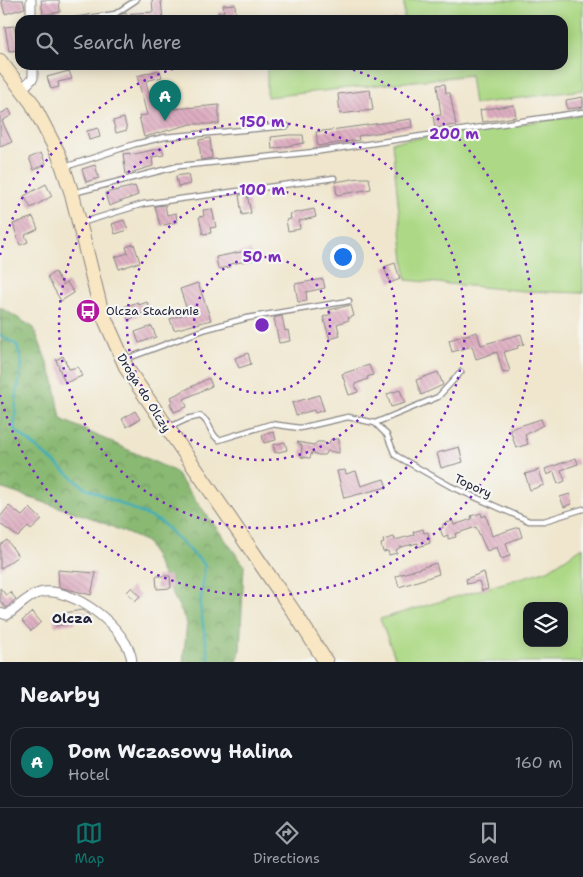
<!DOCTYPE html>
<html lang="en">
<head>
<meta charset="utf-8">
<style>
  :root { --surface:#171b24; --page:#242831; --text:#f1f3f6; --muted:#9ea1a6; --line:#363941; --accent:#0f766e }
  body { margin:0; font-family:"Shantell Sans",sans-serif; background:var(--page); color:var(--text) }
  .controls { position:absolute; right:15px; bottom:15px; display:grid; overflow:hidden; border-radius:10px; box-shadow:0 2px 12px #0003 }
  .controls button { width:45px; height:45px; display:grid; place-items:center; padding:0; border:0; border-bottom:1px solid var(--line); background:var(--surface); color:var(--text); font:25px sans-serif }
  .you { position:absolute; left:342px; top:256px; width:18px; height:18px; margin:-12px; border:4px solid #fff; border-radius:50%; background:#1a73e8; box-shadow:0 0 0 8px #1a73e833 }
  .badge { display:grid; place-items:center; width:32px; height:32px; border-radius:50%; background:var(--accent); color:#fff; font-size:16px; font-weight:700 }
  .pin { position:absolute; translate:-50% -41px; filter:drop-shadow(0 1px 2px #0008) }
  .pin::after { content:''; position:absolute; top:26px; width:18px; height:15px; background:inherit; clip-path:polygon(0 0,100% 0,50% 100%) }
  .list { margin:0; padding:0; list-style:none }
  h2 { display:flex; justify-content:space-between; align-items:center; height:65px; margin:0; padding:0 20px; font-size:21px }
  h2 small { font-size:16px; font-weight:400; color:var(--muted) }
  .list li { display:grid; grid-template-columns:32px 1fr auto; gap:15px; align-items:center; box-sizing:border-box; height:70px; margin:0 10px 10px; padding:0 10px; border:1px solid var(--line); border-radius:15px }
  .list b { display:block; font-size:19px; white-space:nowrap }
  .list p { margin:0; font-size:16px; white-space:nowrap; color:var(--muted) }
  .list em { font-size:16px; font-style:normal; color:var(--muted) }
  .icon { flex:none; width:28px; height:28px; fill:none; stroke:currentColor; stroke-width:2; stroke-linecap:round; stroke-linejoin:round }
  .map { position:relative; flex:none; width:583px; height:662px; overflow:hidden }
  .search { position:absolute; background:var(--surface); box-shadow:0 2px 12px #0003; left:15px; right:15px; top:15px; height:55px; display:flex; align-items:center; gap:12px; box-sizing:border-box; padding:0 18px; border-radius:15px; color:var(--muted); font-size:19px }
  .sheet { height:145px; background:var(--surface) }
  nav { display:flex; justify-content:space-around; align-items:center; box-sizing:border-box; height:70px; border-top:1px solid var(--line); background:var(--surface); font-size:14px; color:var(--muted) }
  nav a { display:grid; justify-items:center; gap:2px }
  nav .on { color:var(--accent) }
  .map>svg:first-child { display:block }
</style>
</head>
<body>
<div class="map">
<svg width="583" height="662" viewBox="0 0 583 662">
  <defs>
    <pattern id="forest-crowns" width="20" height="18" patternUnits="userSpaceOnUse" patternTransform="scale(1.25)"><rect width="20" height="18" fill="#8ab973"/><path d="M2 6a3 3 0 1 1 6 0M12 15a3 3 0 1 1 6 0" fill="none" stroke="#709660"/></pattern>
    <pattern id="building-back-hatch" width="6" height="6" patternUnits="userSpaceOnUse" patternTransform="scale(1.25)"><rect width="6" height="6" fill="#deaec1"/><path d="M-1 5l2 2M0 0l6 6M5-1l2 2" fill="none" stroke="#be95a7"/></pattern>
  </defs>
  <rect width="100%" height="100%" fill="#f6f6f2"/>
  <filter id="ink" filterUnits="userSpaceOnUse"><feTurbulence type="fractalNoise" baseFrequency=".02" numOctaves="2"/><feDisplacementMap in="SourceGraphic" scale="10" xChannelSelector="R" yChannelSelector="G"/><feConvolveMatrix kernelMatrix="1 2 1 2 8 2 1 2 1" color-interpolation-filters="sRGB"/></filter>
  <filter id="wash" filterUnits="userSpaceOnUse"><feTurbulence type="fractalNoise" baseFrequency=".0096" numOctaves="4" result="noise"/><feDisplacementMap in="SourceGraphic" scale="20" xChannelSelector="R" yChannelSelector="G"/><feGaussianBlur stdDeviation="1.12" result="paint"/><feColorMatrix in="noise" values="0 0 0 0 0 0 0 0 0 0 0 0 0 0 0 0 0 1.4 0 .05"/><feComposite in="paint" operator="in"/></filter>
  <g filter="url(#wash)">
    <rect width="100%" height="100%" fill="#efe6cd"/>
    <!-- green -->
    <path fill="#add986" stroke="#687e60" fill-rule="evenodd" d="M404 0H583V90L474 104 470 75 267 97V65H563V20H393L404 19Z
      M583 115V293L524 291 406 280 392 142Z
      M583 547V662H397L380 619 548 570ZM527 606H564V643H527Z"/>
    <!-- forest -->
    <path fill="url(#forest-crowns)" stroke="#566e57" d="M0 307 34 328 54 381 61 419 174 471 244 565 240 649 237 662H183L187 623 147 542 92 518 0 488V377L2 374Z"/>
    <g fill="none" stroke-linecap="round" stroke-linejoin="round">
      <!-- stream -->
      <path stroke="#3cadb8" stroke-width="2.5" d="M0 335 17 345 22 365 17 391 14 429 84 487 161 522 205 565 200 606 209 662"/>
    </g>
    <g id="blocks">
      <!-- building -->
      <path fill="url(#building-back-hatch)" d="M1 0H23L25 8 5 14Z
        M41 0H59L60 12 43 15Z
        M152 0H161L163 20H113L122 14 153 12Z
        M235 4 236 20H218V12H224L223 5Z
        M14 26 16 38 20 37V50L9 51 5 27Z
        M160 70 162 77 146 81 150 98 170 93 174 109 219 105V124H191L144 137 139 116 147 115 137 76Z
        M69 71 72 79 58 82 59 87 51 89 47 77Z
        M445 84 446 93H450L456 125 435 128 433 116 441 115 437 85Z
        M370 90 373 110 340 114 338 94Z
        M583 97V107L567 109 566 100Z
        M514 105 516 117 482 122 480 110Z
        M9 109 12 115 2 121 12 142 0 147V114Z
        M124 118 127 130 116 133 113 121Z
        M411 119 412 127 358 136 359 140 318 146 316 132Z
        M98 128 100 137 89 140 87 131Z
        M289 135H303L304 143 272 149 271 137Z
        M210 138 212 158 201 160 199 140Z
        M162 148 164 155 152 157 153 166 126 174 123 154 130 153V155Z
        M41 153 46 164 34 170 29 158Z
        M95 165 99 178 86 182 82 169Z
        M188 174 190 184 178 187 176 176Z
        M359 178H369L371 189 337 195 335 182Z
        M46 184 52 196 31 208 24 196Z
        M135 186 138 195 109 206 105 193Z
        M247 194 251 213 242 215 239 195Z
        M165 205 167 215 176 213 177 222 160 226 155 206Z
        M212 209 216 227 210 228 211 233 203 234 199 217 204 216 203 210Z
        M314 209 316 217 299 221 300 229 288 231 286 220 291 219 290 214Z
        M33 217 38 229 25 235 28 242 20 245 13 224Z
        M124 220 128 230 115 234 112 224Z
        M134 244 140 262 119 269 115 257 128 253 126 247Z
        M251 250 253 260 230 264V267L218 269 216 257Z
        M395 263 400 279 390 283 384 267Z
        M55 272 63 285 67 282 74 293 61 301 47 277Z
        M323 279 325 288 306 292 307 301 298 302 295 284Z
        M198 283 211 320 174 330 170 319 188 313 180 289Z
        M138 302 139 305 147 302 150 310 128 320 124 307Z
        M351 305 354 316 348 318 349 320 337 324 340 336 330 339 323 317 331 314 329 310Z
        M282 316 285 331 288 330 290 341 279 343 274 318Z
        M152 326 156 337 139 343 135 332Z
        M477 332 481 345 521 334 524 344 517 346 518 348 504 352 510 371 503 373 497 352 476 359 472 346 452 352 449 340Z
        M248 353 251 364 239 368 235 358Z
        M63 356 69 369 78 367 82 376 65 383 56 360Z
        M369 365 373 375 367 377 368 379 355 384 358 392 349 395 342 374Z
        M438 372 443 385 421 395 416 380Z
        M209 378 212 386 184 399 187 407 174 412 170 403 173 402 171 397Z
        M400 390 405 403 391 407 387 394Z
        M319 395 324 410 315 413 314 410 296 415 292 403Z
        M135 411 140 419 127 427 122 419Z
        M541 419 543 425 525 435 528 444 516 448 510 429Z
        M274 432 276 440 264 443 262 435Z
        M331 439H339V453L328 451 324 455H318L312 452 310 458 301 457 302 446 297 442 314 445 317 442H323L328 445Z
        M285 442 287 450 275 453 273 445Z
        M459 447 463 462 441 468 437 453Z
        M576 458 578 464 561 470 565 481 558 484 554 472 547 475 545 469Z
        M345 470 346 474 356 471 361 486 384 479 387 487 344 498 337 471Z
        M539 470 544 485 530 490 525 474Z
        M570 494 571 504 564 507 560 497Z
        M9 506 22 516 30 508 42 520 31 530 28 527 18 537 0 524V517Z
        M481 513 482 517 486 515 492 536 519 527 522 537 506 543 510 556 501 559 497 547 487 551 476 527 455 534 456 537 448 539V535L443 537 440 528H443V524L453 521 454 525 472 519 471 516Z
        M423 529 424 533 428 532 430 543 418 547V543L401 547 396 550 397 553 389 555 388 551 383 552 381 544 384 543 383 540 394 537 395 540 414 535 413 532Z
        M7 540 18 556 0 569V545Z
        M436 563 439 574 399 587 396 576Z
        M58 570 96 573 91 595 59 587Z
        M484 572 488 589 482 591 479 581 467 584 466 579Z
        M156 576H170L171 588 157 589Z
        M132 587 140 596 135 601 127 592Z
        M0 588 6 595 10 592 16 599 6 608 0 601Z
        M82 610 90 616 74 618 75 623 55 626 53 615Z
        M32 612 41 622 31 631 22 621Z"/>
    </g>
  </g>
  <g filter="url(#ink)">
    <use href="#blocks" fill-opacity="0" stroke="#888484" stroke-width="1"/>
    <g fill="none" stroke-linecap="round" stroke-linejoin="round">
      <!-- lane casing -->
      <g stroke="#888484" stroke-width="7">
        <path id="lane" d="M76 20 115 14 136 0
          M65 167 135 144 165 137 287 126
          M73 193 179 166 314 152 583 112
          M81 223 143 204 334 178
          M126 359 206 329 247 318 349 301
          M375 423 438 397 461 372
          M170 427 187 419 200 416C211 421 209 434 219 440L271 424 300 428 348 417 375 423 387 435 395 455 450 486 529 521H544L583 509"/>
      </g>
      <!-- street casing -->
      <g stroke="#888484" stroke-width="11">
        <path id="street" d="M31 0V20
          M22 89 33 78V65
          M0 613 7 615C18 608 27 596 39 593 71 584 130 630 132 662"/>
      </g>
      <!-- secondary casing -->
      <g stroke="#888484" stroke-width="16">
        <path id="secondary" d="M0 61 32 103 59 155 72 194 101 310 127 369 300 621 326 662"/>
      </g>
      <!-- lane -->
      <use href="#lane" stroke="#fff" stroke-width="4.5"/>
      <!-- street -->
      <use href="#street" stroke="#fff" stroke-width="9"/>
      <!-- secondary -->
      <use href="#secondary" stroke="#f9e7c3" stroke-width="14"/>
    </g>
  </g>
  <!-- distance rings -->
  <g fill="none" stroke="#7b2cbf" stroke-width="2.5" stroke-dasharray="2.5 5">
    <circle cx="262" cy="325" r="68"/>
    <circle cx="262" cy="325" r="135"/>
    <circle cx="262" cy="325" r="203"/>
    <path d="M0 255A271 271 0 0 1 185 65M339 65A271 271 0 1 1 0 395"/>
  </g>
  <!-- icons -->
  <defs>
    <g id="bus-disc" transform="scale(1.25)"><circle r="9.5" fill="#b5179e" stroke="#f6f6f2"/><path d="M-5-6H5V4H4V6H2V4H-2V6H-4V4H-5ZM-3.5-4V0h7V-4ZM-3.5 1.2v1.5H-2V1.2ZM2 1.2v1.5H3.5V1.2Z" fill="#fff"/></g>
  </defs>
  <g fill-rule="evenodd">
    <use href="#bus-disc" x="88" y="311"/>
  </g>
  <g text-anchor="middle" stroke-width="4.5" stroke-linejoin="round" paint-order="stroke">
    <!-- poi labels -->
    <g font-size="12" fill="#22223b" stroke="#f6f6f2" text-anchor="start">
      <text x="106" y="315">Olcza Stachonie</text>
    </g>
    <!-- street labels -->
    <g font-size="12" fill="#22223b" stroke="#f6f6f2">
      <text transform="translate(144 393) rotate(58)" y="4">Droga do Olczy</text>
      <text transform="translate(473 486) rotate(25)" y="4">Topory</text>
    </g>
    <!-- neighbourhood labels -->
    <g font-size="14" font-weight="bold" fill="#22223b" stroke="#f6f6f2">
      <text x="72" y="623">Olcza</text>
    </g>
  </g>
  <circle cx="262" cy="325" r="8" fill="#7b2cbf" stroke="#f6f6f2" stroke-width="2.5"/>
  <g font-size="15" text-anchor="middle" font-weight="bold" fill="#7b2cbf" stroke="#f6f6f2" stroke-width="4.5" stroke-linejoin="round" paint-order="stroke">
    <text x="262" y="127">150 m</text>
    <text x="454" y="139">200 m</text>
    <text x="262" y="195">100 m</text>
    <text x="262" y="262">50 m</text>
  </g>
</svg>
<div class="controls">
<button><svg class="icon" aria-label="layers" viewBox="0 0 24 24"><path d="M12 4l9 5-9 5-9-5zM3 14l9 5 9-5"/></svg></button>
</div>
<div class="you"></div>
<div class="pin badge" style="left:165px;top:121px">A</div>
<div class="search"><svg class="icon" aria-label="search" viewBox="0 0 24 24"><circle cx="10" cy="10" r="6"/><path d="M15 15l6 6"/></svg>Search here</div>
</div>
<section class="sheet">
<h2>Nearby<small></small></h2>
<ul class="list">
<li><span class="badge">A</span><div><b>Dom Wczasowy Halina</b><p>Hotel</p></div><em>160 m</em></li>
</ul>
</section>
<nav>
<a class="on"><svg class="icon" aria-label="map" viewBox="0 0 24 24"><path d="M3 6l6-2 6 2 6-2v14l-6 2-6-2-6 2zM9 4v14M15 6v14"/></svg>Map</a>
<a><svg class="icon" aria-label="directions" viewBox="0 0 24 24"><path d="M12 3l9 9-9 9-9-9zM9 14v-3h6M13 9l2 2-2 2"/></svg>Directions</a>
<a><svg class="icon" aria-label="saved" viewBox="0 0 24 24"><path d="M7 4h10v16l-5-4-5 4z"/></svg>Saved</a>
</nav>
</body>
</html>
